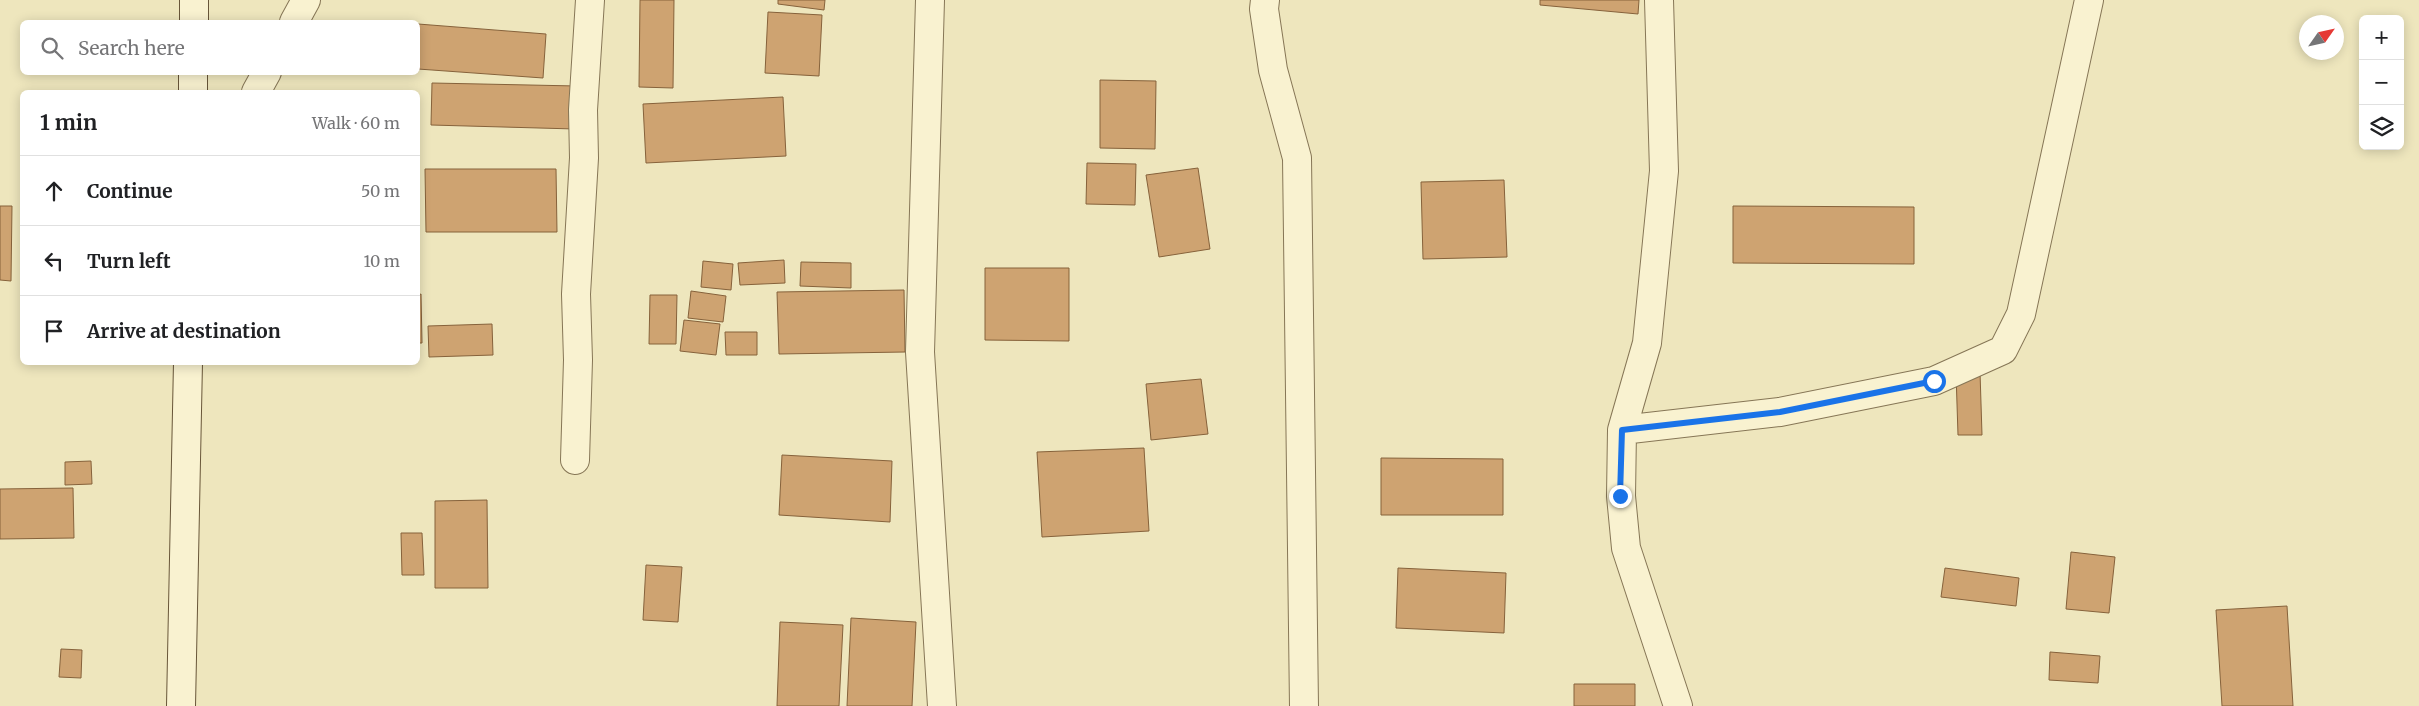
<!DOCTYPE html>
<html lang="en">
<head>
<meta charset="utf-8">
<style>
  :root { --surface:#fff; --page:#f6f6f6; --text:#202124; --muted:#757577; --line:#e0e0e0 }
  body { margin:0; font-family:Merriweather,serif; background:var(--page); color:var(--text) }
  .controls { position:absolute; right:15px; top:15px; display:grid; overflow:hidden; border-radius:8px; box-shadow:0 2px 12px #0003 }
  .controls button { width:45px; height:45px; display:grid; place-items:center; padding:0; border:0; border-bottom:1px solid var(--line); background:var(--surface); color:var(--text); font:25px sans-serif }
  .compass { position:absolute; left:2299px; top:15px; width:45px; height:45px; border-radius:50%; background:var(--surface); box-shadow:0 2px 12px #0003; rotate:56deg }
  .stop { position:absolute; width:15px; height:15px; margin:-11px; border:4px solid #1a73e8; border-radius:50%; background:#fff }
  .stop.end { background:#1a73e8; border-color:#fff; box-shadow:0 1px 5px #0008 }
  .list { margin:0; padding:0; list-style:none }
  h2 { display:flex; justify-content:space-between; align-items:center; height:65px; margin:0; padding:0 20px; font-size:21px }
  h2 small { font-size:16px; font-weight:400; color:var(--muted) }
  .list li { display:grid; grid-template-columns:32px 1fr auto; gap:15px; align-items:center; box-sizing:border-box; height:70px; padding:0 20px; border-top:1px solid var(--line) }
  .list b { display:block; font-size:19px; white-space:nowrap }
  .list em { font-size:16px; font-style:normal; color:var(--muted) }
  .icon { flex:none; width:28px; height:28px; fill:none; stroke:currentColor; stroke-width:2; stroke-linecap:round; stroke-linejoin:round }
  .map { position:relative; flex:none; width:2419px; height:706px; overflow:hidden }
  .search { position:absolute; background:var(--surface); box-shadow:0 2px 12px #0003; left:20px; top:20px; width:400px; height:55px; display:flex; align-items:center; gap:12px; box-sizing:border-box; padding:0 18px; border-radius:8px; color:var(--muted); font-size:19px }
  .panel { position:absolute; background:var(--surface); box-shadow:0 2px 12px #0003; left:20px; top:90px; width:400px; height:275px; border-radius:8px }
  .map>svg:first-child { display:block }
</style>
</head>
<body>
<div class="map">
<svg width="2419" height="706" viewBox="0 0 2419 706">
  <rect width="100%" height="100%" fill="#eee6bd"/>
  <!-- building -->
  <path fill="#cea371" stroke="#86623b" d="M640 0H674L673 88 639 87Z
    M778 0H825L824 10 778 4Z
    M1540 0H1639L1638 14 1540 5Z
    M768 12 822 15 819 76 765 73Z
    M418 24 546 34 543 78 418 69Z
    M1100 80 1156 81 1155 149 1100 148Z
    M432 83 577 86 575 129 431 125Z
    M783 97 786 156 646 163 643 104Z
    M1087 163 1136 164 1135 205 1086 204Z
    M1198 168 1210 249 1159 257 1146 175Z
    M425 169H556L557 232H426Z
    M1504 180 1507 257 1423 259 1421 182Z
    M0 206H12L11 281 0 280Z
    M1733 206 1914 207V264L1733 263Z
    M784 260 785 283 740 285 738 263Z
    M703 261 733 264 731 290 701 287Z
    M801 262 851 263V288L800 286Z
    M985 268H1069V341L985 340Z
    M904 290 905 352 779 354 777 292Z
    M691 291 726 296 723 322 688 318Z
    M421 294 422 343H418V295Z
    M650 295H677L676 344H649Z
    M684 320 720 324 716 355 680 351Z
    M492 324 493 355 429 357 428 326Z
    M725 332H757V355H726Z
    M1980 372 1982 435H1958L1956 373Z
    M1201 379 1208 434 1151 440 1146 384Z
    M1144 448 1149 531 1042 537 1037 452Z
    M782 455 892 461 890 522 779 515Z
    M1381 458 1503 459V515H1381Z
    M91 461 92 484 65 485V462Z
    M73 488 74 538 0 539V489Z
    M487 500 488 588H435V501Z
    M401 533H422L424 575H402Z
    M2071 552 2115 557 2109 613 2066 609Z
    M646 565 682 567 678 622 643 620Z
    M1398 568 1506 573 1504 633 1396 628Z
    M1945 568 2019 578 2016 606 1941 597Z
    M2287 606 2293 706H2222L2216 610Z
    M851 618 916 622 912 706H847Z
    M780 622 843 625 839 706H777Z
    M61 649 82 650 81 678 59 677Z
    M2050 652 2100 656 2098 683 2049 680Z
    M1574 684H1635V706H1574Z"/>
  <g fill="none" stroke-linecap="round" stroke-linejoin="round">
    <!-- street casing -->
    <g stroke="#867656" stroke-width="30">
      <path id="street" d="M930 0 920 352 942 706
        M1265 0 1264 9 1273 70 1297 158 1304 706
        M1659 0 1664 171 1647 343 1622 430 1621 496 1626 548 1678 706
        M294 22 306 0
        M256 92 267 72
        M1622 430 1780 412 1934 381 2003 350 2021 314 2089 0
        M575 460 578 360 576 294 584 158 583 110 590 0"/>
    </g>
    <!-- secondary casing -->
    <g stroke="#685639" stroke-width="30">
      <path id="secondary" d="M194 22V0
        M193 92V72
        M181 706 188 362"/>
    </g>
    <!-- street -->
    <use href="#street" stroke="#f9f2d0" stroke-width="28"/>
    <!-- secondary -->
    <use href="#secondary" stroke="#f9f2d0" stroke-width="28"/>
  </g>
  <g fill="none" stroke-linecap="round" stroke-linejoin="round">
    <!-- route -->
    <path stroke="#1a73e8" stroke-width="6" d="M1620 496 1622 430 1780 412 1934 381"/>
  </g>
</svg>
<div class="controls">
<button>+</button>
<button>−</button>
<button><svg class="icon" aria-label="layers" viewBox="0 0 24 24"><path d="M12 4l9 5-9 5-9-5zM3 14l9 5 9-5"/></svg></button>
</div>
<svg class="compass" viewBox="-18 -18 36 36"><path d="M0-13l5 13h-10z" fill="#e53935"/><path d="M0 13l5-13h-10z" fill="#757577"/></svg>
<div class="stop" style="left:1934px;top:381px"></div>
<div class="stop end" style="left:1620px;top:496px"></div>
<div class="search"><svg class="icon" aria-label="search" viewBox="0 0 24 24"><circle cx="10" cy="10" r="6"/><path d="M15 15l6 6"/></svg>Search here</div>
<section class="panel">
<h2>1 min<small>Walk · 60 m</small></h2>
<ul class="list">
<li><svg class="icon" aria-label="ahead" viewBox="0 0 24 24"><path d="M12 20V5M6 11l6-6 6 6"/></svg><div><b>Continue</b></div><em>50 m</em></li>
<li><svg class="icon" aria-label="left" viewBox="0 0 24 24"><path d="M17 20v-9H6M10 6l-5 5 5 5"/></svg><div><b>Turn left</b></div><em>10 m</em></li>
<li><svg class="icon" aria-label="arrive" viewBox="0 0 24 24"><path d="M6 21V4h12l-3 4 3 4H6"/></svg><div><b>Arrive at destination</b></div></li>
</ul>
</section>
</div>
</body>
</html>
